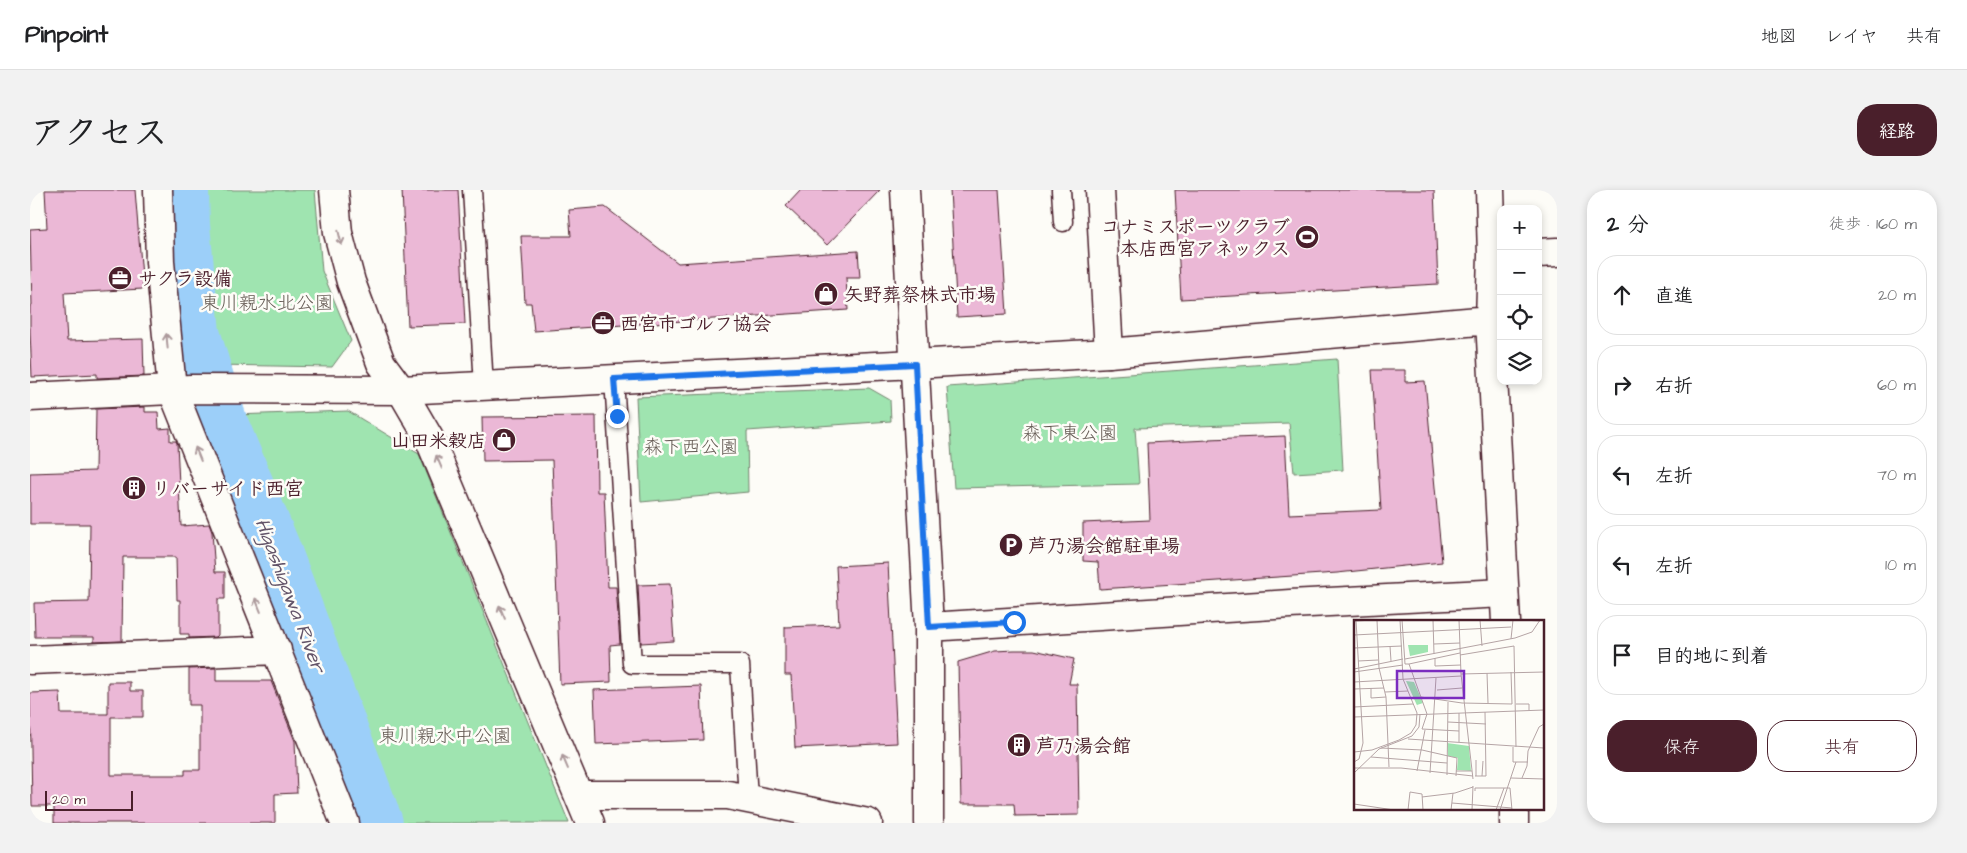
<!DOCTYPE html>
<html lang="ja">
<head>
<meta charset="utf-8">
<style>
  :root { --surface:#fff; --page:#f2f2f2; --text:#202124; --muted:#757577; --line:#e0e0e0; --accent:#4a1f2b }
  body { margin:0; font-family:"Architects Daughter","Klee One",sans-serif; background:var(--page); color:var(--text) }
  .controls { position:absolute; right:15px; top:15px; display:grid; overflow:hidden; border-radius:10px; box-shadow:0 2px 8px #0003 }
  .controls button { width:45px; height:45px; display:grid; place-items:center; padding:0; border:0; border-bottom:1px solid var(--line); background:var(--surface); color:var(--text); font:25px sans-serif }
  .scale { position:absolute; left:15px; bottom:12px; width:88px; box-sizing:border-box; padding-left:5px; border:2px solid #4a1f2b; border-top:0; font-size:14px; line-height:18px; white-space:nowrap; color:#4a1f2b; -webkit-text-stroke:4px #fdfcf7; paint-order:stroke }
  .stop { position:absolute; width:15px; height:15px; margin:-11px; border:4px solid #1a73e8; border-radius:50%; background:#fff }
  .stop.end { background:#1a73e8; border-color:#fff; box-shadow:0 1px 5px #0008 }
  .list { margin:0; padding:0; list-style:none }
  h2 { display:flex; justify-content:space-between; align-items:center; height:65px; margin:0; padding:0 20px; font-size:21px }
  h2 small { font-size:16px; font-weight:400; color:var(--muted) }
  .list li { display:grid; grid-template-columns:32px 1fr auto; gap:15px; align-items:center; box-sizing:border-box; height:80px; margin:0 10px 10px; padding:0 10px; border:1px solid var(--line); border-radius:20px }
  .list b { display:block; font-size:19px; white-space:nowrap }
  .list em { font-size:16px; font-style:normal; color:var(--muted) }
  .actions { display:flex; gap:10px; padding:15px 20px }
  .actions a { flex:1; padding:11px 0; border:1px solid var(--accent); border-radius:20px; text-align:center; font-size:18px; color:var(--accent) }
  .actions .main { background:var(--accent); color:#fff }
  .icon { flex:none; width:28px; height:28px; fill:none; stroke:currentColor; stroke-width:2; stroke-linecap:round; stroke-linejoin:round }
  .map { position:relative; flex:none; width:1527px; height:633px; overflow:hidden; border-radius:20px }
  header { display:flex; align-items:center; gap:30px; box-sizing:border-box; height:70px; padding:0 25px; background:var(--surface); border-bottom:1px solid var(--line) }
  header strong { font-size:24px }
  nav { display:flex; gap:28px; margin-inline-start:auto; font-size:18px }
  .intro { display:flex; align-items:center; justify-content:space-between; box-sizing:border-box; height:120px; padding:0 30px }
  h1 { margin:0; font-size:35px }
  .button { padding:12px 22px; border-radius:20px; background:var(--accent); color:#fff; font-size:18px; font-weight:700 }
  main { display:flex; gap:30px; padding:0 30px }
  aside { flex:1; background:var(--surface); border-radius:20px; box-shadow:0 2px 8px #0003 }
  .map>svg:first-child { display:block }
</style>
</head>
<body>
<header>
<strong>Pinpoint</strong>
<nav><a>地図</a><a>レイヤ</a><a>共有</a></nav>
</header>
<div class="intro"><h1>アクセス</h1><a class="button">経路</a></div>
<main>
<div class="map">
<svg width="1527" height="633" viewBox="0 0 1527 633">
  <rect width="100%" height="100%" fill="#fdfcf7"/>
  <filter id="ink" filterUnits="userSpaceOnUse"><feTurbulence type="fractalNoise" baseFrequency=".02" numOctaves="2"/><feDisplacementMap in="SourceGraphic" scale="10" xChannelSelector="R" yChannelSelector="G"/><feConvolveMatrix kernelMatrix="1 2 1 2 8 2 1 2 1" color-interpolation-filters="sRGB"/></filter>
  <g filter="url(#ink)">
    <!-- green -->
    <path fill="#9fe4b0" stroke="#74826e" d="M168 0H285L292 81 321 151 302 177 185 175 177 140 169 40Z
      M1307 169 1313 280 1264 283 1259 233 1105 238 1109 294 924 298 917 197Z
      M839 198 860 210 861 231 717 241 718 302 611 312 606 207Z
      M318 221 389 264 539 633H362L205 225Z"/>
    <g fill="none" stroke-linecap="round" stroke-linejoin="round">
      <!-- river -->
      <path stroke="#9ccff9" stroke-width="52" d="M153 0 154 35 164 143 191 231 245 360 347 633"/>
    </g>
    <!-- building -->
    <path fill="#ebb8d6" stroke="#4a1f2b" d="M15 0H105L113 99 34 103 37 151 113 149 114 186 67 188V184L2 187 0 141V116L2 115 0 39 17 38Z
      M372 0H428L435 134 378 136Z
      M771 0H850L797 55 756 16Z
      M920 0H969L977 124 927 127Z
      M1145 0H1404L1408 94 1151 109Z
      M575 17 648 73 828 61 830 88H816L818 120 504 141 501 113H495L491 46H541L539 20Z
      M1342 180H1375V192L1395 191 1412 372 1307 383 1070 399 1068 372 1053 371V333L1120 330 1117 253 1179 250V249L1255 246 1259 324 1351 320Z
      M115 217V222H128L129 239 140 238V251H146L147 253 151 336 179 334 182 342 185 382H195V409H188V445L186 447 159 448V444H150V410H147L146 367H93L92 451 64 452V447H5L4 413 59 412 60 334H0V283L65 281 66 219Z
      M566 226 567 302H574L578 397H586L590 454 580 455 581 492 530 494 522 270 453 271 452 227Z
      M858 373 867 553 765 558 761 485H755V437L809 435 806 376Z
      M640 394 644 451 611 453 608 395Z
      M984 460H1004L1044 469 1039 494H1047L1049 625 985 626 984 614H931L928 472 965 461Z
      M186 478V491H241L265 551 267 603 245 604V633H24V616H2L0 503 30 502 31 524H78V492H100V501H113V527H81V585H155V580H170V515H159V479Z
      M671 496 673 550 566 554 564 500Z"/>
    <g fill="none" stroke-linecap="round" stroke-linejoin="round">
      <!-- lane casing -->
      <g stroke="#4a1f2b" stroke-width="21">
        <path id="lane" d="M442 0 454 196
          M1031 0 1033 32
          M584 189 602 474H710L718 609"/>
      </g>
      <!-- street casing -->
      <g stroke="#4a1f2b" stroke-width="31">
        <path id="street" d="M128 0 130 72 142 199 315 633
          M304 0 308 43 321 92 351 173 371 200 399 248 560 633
          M875 0 899 437V633
          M1070 0 1079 163
          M899 437 1260 414 1474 403
          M0 470 247 460
          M549 605H698L838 633"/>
      </g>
      <!-- secondary casing -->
      <g stroke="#4a1f2b" stroke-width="31">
        <path id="secondary" d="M1460 0 1462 65 1460 130 1476 432
          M1508 63 1527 62
          M0 207 161 199 371 200 885 174 1079 163 1460 130
          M1484 619V633"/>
      </g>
      <!-- lane -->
      <use href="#lane" stroke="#fdfcf7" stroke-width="18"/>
      <!-- street -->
      <use href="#street" stroke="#fdfcf7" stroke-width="28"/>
      <!-- secondary -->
      <use href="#secondary" stroke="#fdfcf7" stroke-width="28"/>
    </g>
    <!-- one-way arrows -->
    <defs><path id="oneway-shaft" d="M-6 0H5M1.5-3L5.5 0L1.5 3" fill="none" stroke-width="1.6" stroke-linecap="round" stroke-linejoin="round" transform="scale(1.25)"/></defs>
    <g stroke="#ac999b">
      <use href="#oneway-shaft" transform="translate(310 48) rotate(77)"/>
      <use href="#oneway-shaft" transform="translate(137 151) rotate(-95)"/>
      <use href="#oneway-shaft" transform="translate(168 264) rotate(-112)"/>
      <use href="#oneway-shaft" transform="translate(409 272) rotate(-113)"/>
      <use href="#oneway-shaft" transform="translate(228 415) rotate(-112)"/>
      <use href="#oneway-shaft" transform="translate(472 422) rotate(-113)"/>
      <use href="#oneway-shaft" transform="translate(535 572) rotate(-113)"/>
    </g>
  </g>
  <g fill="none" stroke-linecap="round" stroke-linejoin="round" filter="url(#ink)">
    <!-- route -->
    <path stroke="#1a73e8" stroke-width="6" d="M587 226 584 189 885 174 899 437 984 432"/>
  </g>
  <!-- icons -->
  <defs>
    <g id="stadium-disc" transform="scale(1.25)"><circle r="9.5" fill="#4a1f2b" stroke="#fdfcf7"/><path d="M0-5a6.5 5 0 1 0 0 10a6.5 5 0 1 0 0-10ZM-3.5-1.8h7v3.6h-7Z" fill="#fff"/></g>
    <g id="office-disc" transform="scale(1.25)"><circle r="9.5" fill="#4a1f2b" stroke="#fdfcf7"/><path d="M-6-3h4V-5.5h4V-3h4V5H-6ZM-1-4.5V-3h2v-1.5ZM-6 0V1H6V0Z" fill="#fff"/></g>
    <g id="shop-disc" transform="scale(1.25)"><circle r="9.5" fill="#4a1f2b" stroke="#fdfcf7"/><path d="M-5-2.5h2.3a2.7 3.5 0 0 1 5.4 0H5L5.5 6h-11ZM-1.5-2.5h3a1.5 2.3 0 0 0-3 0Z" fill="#fff"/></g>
    <g id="building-disc" transform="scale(1.25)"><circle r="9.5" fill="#4a1f2b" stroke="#fdfcf7"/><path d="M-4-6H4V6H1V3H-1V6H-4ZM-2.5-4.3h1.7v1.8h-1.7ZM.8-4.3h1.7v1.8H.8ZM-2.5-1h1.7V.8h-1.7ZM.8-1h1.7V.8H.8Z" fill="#fff"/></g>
    <g id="parking-disc" transform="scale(1.25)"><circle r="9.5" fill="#4a1f2b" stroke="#fdfcf7"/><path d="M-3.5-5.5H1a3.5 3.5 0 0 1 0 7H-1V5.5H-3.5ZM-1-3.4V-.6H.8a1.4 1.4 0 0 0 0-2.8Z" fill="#fff"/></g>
  </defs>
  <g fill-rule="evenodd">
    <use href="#stadium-disc" x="1277" y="47"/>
    <use href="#office-disc" x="90" y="88"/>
    <use href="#shop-disc" x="796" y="104"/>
    <use href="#office-disc" x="573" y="133"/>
    <use href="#shop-disc" x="474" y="250"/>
    <use href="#building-disc" x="104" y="298"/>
    <use href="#parking-disc" x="981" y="355"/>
    <use href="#building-disc" x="989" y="555"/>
  </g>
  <g text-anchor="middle" stroke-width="5" stroke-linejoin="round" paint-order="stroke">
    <!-- poi labels -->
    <g font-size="19" font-weight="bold" fill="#4a1f2b" stroke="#fdfcf7" text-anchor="start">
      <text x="1260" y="43" text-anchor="end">コナミスポーツクラブ<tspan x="1260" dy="22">本店西宮アネックス</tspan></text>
      <text x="108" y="95">サクラ設備</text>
      <text x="814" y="111">矢野葬祭株式市場</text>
      <text x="590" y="140">西宮市ゴルフ協会</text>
      <text x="456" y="257" text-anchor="end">山田米穀店</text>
      <text x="122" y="305">リバーサイド西宮</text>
      <text x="998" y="362">芦乃湯会館駐車場</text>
      <text x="1006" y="562">芦乃湯会館</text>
    </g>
    <!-- park labels -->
    <g font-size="19" fill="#645a53" stroke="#fdfcf7">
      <text x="237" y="119">東川親水北公園</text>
      <text x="1040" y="249">森下東公園</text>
      <text x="661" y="263">森下西公園</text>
      <text x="415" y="552">東川親水中公園</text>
    </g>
    <!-- water labels -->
    <g font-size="20" font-style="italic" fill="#635469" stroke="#fdfcf7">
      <text transform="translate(261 405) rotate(69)" y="7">Higashigawa River</text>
    </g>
  </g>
  <!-- overview -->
  <g transform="translate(1324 430)">
    <rect width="190" height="190" fill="#fdfcf7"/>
    <path d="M54 25H74V32L56 36ZM52 61 60 62 69 83 63 85 66 92ZM93 123 115 126 117 151 103 150 104 138 94 136Z" fill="#9fe4b0"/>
    <path fill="none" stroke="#b5a4a5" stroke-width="1" d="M23 0 25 48 32 77 35 147M48 0 51 44H55L73 94 68 109M79 0 80 34M105 0 107 54M126 0 128 26M169 0 186 1M0 1 21 0M0 15 157 7M157 19 159 0M80 24 106 23M36 26 37 41M0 28 48 26M106 35 160 26 162 127M81 38V46L107 45M51 39 161 18 178 12 186 0M4 41 24 40M55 44 106 33M0 49 49 39M0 52 49 45M133 53 134 83M0 62 107 56M17 68V78L32 77M0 69 30 68M83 70 108 68M31 72 54 71M67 77 108 83 158 84 157 52M162 84H175V90M0 87 59 84M0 97 190 90M94 102 132 104M68 109 105 111M54 119 190 128M105 122V93M159 127V142H174M27 128 68 130 103 138 102 156M0 132 18 130 45 120 57 113 62 105 63 93 49 59 46 0M17 137 93 143M0 142 5 139 9 123 2 0M0 148H47L119 156M63 151 71 110M102 151H118M0 153 25 129 58 116 65 107 66 94M76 153 82 58M93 155 94 82M121 156H132L131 92M122 156V140M128 156 129 141M157 158 190 159M168 158 173 146 174 131 185 107 190 104M119 159 107 54 190 52M121 171V168H156L158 190M68 177 101 173 119 167M98 183 158 188M0 184 40 190M54 190 56 172 68 174 69 190M97 190 99 173M118 190 119 166M142 190 150 168M146 190 162 142"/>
    <path fill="#7b2cbf" fill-opacity="0.15" stroke="#7b2cbf" stroke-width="2.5" d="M43 51H110V78H43Z"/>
    <rect width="190" height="190" fill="none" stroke="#4a1f2b" stroke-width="2.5"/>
  </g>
</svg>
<div class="controls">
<button>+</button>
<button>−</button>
<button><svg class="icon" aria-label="locate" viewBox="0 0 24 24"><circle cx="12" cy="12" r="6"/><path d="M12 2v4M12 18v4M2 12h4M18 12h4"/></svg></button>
<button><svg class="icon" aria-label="layers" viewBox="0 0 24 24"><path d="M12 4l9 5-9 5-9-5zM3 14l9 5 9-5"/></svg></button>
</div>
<div class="scale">20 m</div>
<div class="stop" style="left:984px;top:432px"></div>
<div class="stop end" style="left:587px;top:226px"></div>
</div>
<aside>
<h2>2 分<small>徒歩 · 160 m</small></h2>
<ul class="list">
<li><svg class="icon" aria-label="ahead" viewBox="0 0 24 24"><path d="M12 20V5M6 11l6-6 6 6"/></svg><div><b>直進</b></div><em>20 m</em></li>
<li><svg class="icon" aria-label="right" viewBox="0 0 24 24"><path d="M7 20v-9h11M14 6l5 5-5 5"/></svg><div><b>右折</b></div><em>60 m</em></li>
<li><svg class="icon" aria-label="left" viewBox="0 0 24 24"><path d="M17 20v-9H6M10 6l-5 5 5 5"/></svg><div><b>左折</b></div><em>70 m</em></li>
<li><svg class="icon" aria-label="left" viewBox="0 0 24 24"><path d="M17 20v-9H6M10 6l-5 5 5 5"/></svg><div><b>左折</b></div><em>10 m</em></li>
<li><svg class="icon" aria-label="arrive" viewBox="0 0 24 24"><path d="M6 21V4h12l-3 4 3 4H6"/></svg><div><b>目的地に到着</b></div></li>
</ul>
<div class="actions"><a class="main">保存</a><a>共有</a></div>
</aside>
</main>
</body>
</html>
